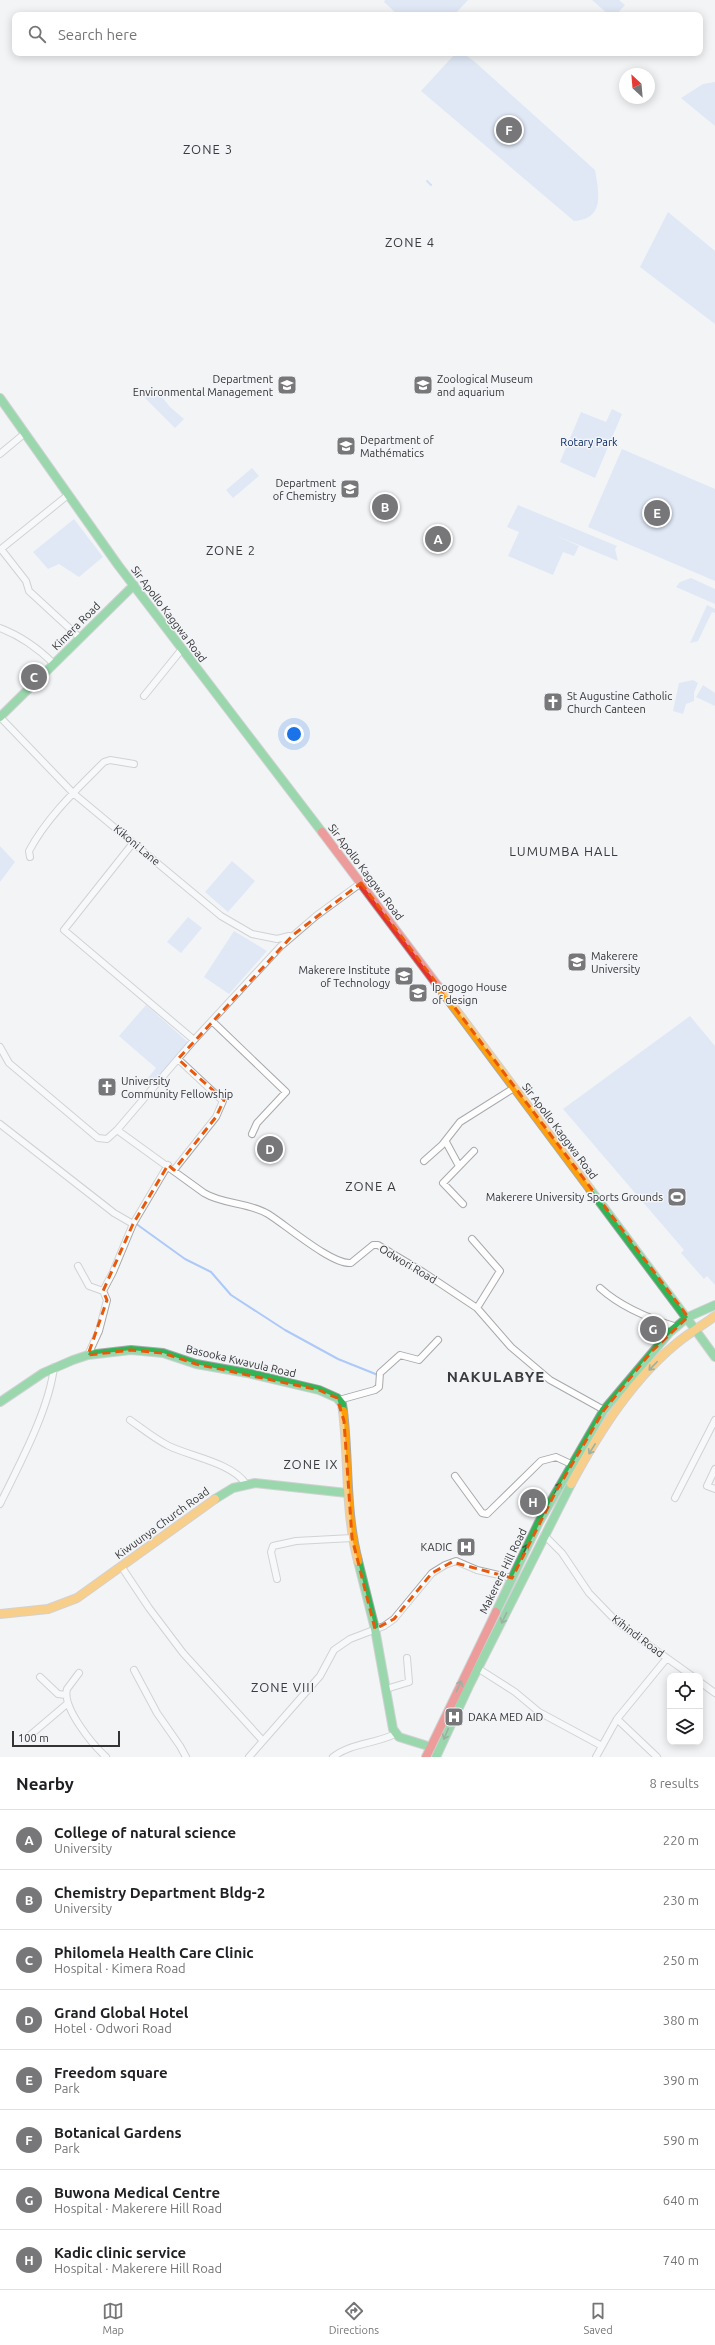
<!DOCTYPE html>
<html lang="en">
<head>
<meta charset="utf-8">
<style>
  :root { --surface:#fff; --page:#f6f6f6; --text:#202124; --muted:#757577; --line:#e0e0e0; --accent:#777779 }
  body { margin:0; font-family:Ubuntu,sans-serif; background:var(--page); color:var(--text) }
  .controls { position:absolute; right:12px; bottom:12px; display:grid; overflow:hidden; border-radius:8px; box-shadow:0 2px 10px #0003 }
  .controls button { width:36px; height:36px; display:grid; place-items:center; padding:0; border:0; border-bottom:1px solid var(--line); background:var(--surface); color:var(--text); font:20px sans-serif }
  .compass { position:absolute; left:619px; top:68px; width:36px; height:36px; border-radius:50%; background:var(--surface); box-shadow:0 2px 10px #0003; rotate:334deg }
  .scale { position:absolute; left:12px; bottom:10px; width:108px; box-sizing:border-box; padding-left:4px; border:2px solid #343435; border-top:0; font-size:11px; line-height:14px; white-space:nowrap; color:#343435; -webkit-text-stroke:3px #f2f4f7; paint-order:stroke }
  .you { position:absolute; left:294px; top:734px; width:14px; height:14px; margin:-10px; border:3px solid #fff; border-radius:50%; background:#1a73e8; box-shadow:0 0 0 6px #1a73e833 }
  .badge { display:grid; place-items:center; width:26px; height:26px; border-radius:50%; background:var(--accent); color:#fff; font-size:13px; font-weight:700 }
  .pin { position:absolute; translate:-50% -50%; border:2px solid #fff; box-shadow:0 1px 4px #0006 }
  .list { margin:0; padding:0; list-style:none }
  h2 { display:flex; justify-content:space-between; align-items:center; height:52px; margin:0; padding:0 16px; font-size:17px }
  h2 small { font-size:13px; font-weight:400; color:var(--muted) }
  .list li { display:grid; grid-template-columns:26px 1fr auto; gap:12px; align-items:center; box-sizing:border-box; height:60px; padding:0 16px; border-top:1px solid var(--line) }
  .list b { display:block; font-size:15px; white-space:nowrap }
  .list p { margin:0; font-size:13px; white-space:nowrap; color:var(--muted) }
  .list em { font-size:13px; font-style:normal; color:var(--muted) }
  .icon { flex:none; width:22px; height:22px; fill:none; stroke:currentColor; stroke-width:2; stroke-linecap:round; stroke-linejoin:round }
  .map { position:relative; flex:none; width:715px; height:1757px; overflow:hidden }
  .search { position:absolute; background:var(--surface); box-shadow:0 2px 10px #0003; left:12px; right:12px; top:12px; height:44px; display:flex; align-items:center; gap:10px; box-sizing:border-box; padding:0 14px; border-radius:8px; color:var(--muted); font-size:15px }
  .sheet { height:532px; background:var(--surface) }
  nav { display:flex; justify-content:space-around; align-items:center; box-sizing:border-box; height:56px; border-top:1px solid var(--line); background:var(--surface); font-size:11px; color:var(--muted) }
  nav a { display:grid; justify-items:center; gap:2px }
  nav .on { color:var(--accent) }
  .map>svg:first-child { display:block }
</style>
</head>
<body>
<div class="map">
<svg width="715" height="1757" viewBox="0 0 715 1757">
  <rect width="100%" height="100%" fill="#f3f4f6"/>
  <!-- green -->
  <path fill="#c9daf7" d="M385 0H468L454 15H398L384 2Z
    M592 0H619L625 5 616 15H609Z
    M459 53H463L475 62 595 170C599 193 605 219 574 221L421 91 454 55Z
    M715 82V126L681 98 703 84Z
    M668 212 715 251V324L640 267Z
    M144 389 148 392H158L170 407 184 419 175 428 140 393Z
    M612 409 622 414 595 478 560 462 581 412 606 422Z
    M622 449 715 489V581L588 527Z
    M252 468 259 476 233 498 226 490Z
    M518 505 617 546 615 549 618 561 557 536 579 546 574 556 563 552 553 575 508 556 519 532 507 527Z
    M74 519 103 557 79 577 59 564 48 569 33 552Z
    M691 578 715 589V604L676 587 680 582Z
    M707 605 715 609V613L712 612 698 641 690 643Z
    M693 680 698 683 694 693V701L686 704 683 714 673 711 679 683Z
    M703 685 715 693V706L696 697Z
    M0 846 15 862 0 882Z
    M232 861 255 881 228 912 205 892Z
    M188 917 202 928 181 953 167 942Z
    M234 931 267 951 229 994 204 977Z
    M146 1005 188 1042 152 1083 147 1079 156 1068 119 1036Z
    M690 1016 715 1046V1285L707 1276 704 1279 681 1253 684 1250 563 1109Z"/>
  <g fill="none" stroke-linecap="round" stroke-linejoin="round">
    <!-- stream -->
    <path stroke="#acc9fa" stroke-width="2" d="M427 181 431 185
      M15 1132 110 1206
      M135 1223 185 1259 211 1272 231 1295 285 1330 338 1359 378 1375"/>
    <!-- street casing -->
    <g stroke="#a8a9ab" stroke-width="8">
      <path id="street" d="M0 454 24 434
        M68 495 1 549 26 581 29 591 80 638
        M0 628C21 636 38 648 54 664
        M144 696 182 649
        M0 717 73 793 221 916 252 934 277 939 289 936
        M133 843 64 930 194 1040
        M30 857 29 851C47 817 77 789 104 762L110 760 134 764
        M212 1021 286 1092 257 1123 252 1134
        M0 1047 9 1063 98 1138 107 1139 117 1130 194 1040 280 947 316 916 361 883
        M0 1124 114 1213 133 1224
        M117 1130 204 1193C224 1205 248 1202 268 1214 286 1225 332 1265 351 1263L373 1245H378L423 1272 477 1308 511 1347 550 1380 604 1410
        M446 1142 459 1166
        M424 1161 442 1145 460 1122 514 1088
        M174 1170 216 1117 223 1101 178 1059
        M463 1204 443 1183 474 1151
        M472 1239 500 1271 477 1308
        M78 1266 89 1286 103 1291 107 1300 99 1331 88 1355
        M600 1288C621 1307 650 1319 677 1327
        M103 1291 113 1272 133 1224 168 1165
        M339 1400 375 1390 379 1387 380 1373 400 1355 419 1360 438 1340
        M130 1420C143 1429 155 1439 169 1446 192 1457 232 1463 246 1484
        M715 1469 707 1486 715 1489
        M455 1476 482 1513 487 1514 541 1461 556 1457 571 1464
        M675 1498 715 1420
        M0 1504C19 1465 49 1410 54 1367
        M544 1535 562 1553 589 1593 618 1623 692 1676
        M121 1566 149 1608 183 1653 263 1741
        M277 1579 271 1552 273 1546 296 1541 352 1538
        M479 1669 515 1692 539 1712 602 1746
        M134 1670 157 1713 180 1746 186 1757
        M79 1673 67 1689C62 1708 93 1745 106 1757
        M40 1677 58 1694 66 1695
        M700 1682 715 1693
        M386 1689 409 1682 407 1658
        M617 1719 657 1757
        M28 1737 68 1703
        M249 1757 320 1676 334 1650 350 1639 384 1626 394 1619 432 1573 445 1565 456 1561 477 1570 512 1578
        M333 1757C351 1743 375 1744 395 1734
        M596 1757 617 1719 667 1658"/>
    </g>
    <!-- fast casing -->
    <g stroke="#a8a9ab" stroke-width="10">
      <path id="fast" d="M0 398 118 565 322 832
        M0 717 134 585
        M590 1189 694 1328
        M694 1328 715 1357
        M0 1402 43 1373 73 1360 88 1355 131 1350 163 1353 196 1364 247 1373 319 1390 337 1398 342 1404 343 1411
        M215 1499 233 1488 255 1483 347 1493
        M358 1561 375 1629 393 1729 399 1737 431 1747
        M496 1612 539 1522 604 1410 669 1333 688 1317 715 1305
        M436 1757 469 1686 571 1484"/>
    </g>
    <!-- slow casing -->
    <g stroke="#a8a9ab" stroke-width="10">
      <path id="slow" d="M438 986 590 1189
        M343 1411C349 1461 345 1511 358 1561
        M571 1484C599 1432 634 1376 682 1339 693 1331 704 1324 715 1316
        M0 1614 48 1609 77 1598 215 1499"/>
    </g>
    <!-- jam casing -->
    <g stroke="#a8a9ab" stroke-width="10">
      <path id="jam" d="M322 832 438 986
        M426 1757 496 1612"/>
    </g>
    <!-- street -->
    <use href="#street" stroke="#fdfdfe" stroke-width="6"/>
    <!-- fast -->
    <use href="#fast" stroke="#30b455" stroke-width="8"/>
    <!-- slow -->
    <use href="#slow" stroke="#ff9f0a" stroke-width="8"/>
    <!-- jam -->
    <use href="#jam" stroke="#e5322d" stroke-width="8"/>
  </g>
  <!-- one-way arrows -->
  <defs><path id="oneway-shaft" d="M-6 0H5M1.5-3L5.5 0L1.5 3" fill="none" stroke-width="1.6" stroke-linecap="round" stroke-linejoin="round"/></defs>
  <g stroke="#336140">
    <use href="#oneway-shaft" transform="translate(653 1366) rotate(134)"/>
    <use href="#oneway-shaft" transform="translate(592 1449) rotate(122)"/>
    <use href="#oneway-shaft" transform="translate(558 1488) rotate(-60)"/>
    <use href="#oneway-shaft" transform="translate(525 1550) rotate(-64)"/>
    <use href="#oneway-shaft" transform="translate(504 1618) rotate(116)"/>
    <use href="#oneway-shaft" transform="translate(459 1686) rotate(-65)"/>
    <use href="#oneway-shaft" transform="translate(446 1734) rotate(113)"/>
  </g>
  <!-- marked area -->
  <path d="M0 0H715V1757H0ZM361 883 688 1317 652 1351 604 1410 555 1493 512 1578 452 1562 432 1573 394 1619 375 1629 352 1538 344 1421 337 1398 319 1390 196 1364 163 1353 131 1350 88 1355 107 1300 103 1291 133 1224 168 1165 174 1170 216 1117 224 1100 178 1059 293 935Z" fill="#f3f4f6" fill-opacity=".55" fill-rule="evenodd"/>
  <path fill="none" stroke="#e8590c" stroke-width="3" stroke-dasharray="8 5" stroke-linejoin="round" d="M361 883 688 1317 652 1351 604 1410 555 1493 512 1578 452 1562 432 1573 394 1619 375 1629 352 1538 344 1421 337 1398 319 1390 196 1364 163 1353 131 1350 88 1355 107 1300 103 1291 133 1224 168 1165 174 1170 216 1117 224 1100 178 1059 293 935Z"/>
  <!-- icons -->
  <defs>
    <g id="university-square" transform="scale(1)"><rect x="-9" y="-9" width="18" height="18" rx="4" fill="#777779" stroke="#f2f4f7"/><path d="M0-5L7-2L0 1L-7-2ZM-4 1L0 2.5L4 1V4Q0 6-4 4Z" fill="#fff"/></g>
    <g id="church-square" transform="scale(1)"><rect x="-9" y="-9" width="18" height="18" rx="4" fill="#777779" stroke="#f2f4f7"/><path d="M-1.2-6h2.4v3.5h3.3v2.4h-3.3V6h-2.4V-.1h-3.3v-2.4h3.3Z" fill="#fff"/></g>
    <g id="stadium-square" transform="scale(1)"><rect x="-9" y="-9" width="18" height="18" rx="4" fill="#777779" stroke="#f2f4f7"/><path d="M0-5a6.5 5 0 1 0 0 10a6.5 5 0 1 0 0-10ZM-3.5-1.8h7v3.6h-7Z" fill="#fff"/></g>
    <g id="hospital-square" transform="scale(1)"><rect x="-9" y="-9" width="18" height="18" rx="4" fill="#777779" stroke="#f2f4f7"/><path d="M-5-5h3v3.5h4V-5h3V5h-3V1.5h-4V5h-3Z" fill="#fff"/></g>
  </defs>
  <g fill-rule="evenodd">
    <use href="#university-square" x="287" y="385"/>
    <use href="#university-square" x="423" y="385"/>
    <use href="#university-square" x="346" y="446"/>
    <use href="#university-square" x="350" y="489"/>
    <use href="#church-square" x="553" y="702"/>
    <use href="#university-square" x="577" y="962"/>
    <use href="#university-square" x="404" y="976"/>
    <use href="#university-square" x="418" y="993"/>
    <use href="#church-square" x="107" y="1087"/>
    <use href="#stadium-square" x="677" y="1197"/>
    <use href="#hospital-square" x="466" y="1547"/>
    <use href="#hospital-square" x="454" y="1717"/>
  </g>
  <g text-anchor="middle" stroke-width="3" stroke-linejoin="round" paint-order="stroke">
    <!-- poi labels -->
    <g font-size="11" fill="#343435" stroke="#f2f4f7" text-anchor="start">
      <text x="273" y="383" text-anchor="end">Department<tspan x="273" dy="13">Environmental Management</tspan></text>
      <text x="437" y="383">Zoological Museum<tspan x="437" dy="13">and aquarium</tspan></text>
      <text x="360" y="444">Department of<tspan x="360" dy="13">Mathématics</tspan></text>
      <text x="336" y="487" text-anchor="end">Department<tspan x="336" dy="13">of Chemistry</tspan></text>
      <text x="567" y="700">St Augustine Catholic<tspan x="567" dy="13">Church Canteen</tspan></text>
      <text x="591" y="960">Makerere<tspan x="591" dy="13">University</tspan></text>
      <text x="390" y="974" text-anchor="end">Makerere Institute<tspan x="390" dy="13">of Technology</tspan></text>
      <text x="432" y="991">Ipogogo House<tspan x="432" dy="13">of design</tspan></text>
      <text x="121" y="1085">University<tspan x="121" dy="13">Community Fellowship</tspan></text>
      <text x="663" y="1201" text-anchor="end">Makerere University Sports Grounds</text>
      <text x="452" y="1551" text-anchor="end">KADIC</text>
      <text x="468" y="1721">DAKA MED AID</text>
    </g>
    <!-- park labels -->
    <g font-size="11" fill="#042761" stroke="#f2f4f7">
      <text x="589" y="446">Rotary Park</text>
    </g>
    <!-- street labels -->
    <g font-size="11" fill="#343435" stroke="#f2f4f7">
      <text transform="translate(169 614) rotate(53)" y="4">Sir Apollo Kaggwa Road</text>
      <text transform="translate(76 626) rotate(-45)" y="4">Kimera Road</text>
      <text transform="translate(137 845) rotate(40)" y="4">Kikoni Lane</text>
      <text transform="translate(366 872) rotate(53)" y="4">Sir Apollo Kaggwa Road</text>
      <text transform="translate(560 1131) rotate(53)" y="4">Sir Apollo Kaggwa Road</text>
      <text transform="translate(408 1264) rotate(31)" y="4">Odwori Road</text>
      <text transform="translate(241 1361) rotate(13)" y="4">Basooka Kwavula Road</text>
      <text transform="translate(162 1523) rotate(-36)" y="4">Kiwuunya Church Road</text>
      <text transform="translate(503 1571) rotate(-64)" y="4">Makerere Hill Road</text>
      <text transform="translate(638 1636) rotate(37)" y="4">Kihindi Road</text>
    </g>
    <!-- quarter labels -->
    <g font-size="13" letter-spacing="1" fill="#3a3b3d" stroke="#f2f4f7">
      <text x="208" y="154">ZONE 3</text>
      <text x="410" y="247">ZONE 4</text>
      <text x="231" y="555">ZONE 2</text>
      <text x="564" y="856">LUMUMBA HALL</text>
      <text x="371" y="1191">ZONE A</text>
      <text x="311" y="1469">ZONE IX</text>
      <text x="283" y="1692">ZONE VIII</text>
    </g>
    <!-- district labels -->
    <g font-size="15" font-weight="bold" letter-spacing="1" fill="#3a3b3d" stroke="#f2f4f7">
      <text x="496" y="1382">NAKULABYE</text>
    </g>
  </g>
</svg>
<div class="controls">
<button><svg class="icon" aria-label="locate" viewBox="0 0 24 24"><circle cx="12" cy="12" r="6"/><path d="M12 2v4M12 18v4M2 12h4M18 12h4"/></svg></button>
<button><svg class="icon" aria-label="layers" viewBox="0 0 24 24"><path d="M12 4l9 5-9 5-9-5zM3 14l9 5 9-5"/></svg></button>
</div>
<svg class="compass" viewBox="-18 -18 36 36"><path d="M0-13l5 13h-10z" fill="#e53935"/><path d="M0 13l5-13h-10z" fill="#757577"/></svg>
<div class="scale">100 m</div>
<div class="you"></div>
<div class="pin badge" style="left:438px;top:539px">A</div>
<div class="pin badge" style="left:385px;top:507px">B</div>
<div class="pin badge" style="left:34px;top:677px">C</div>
<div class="pin badge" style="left:270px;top:1149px">D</div>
<div class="pin badge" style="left:657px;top:513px">E</div>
<div class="pin badge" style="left:509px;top:130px">F</div>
<div class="pin badge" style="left:653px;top:1329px">G</div>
<div class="pin badge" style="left:533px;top:1502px">H</div>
<div class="search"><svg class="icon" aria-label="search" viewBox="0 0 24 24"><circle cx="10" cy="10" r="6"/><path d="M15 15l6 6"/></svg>Search here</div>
</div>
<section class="sheet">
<h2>Nearby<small>8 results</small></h2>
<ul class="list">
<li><span class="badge">A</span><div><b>College of natural science</b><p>University</p></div><em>220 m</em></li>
<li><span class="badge">B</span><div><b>Chemistry Department Bldg-2</b><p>University</p></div><em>230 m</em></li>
<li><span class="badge">C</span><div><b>Philomela Health Care Clinic</b><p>Hospital · Kimera Road</p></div><em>250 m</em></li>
<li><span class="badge">D</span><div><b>Grand Global Hotel</b><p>Hotel · Odwori Road</p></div><em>380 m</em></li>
<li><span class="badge">E</span><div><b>Freedom square</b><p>Park</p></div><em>390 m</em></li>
<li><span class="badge">F</span><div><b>Botanical Gardens</b><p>Park</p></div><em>590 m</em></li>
<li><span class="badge">G</span><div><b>Buwona Medical Centre</b><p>Hospital · Makerere Hill Road</p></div><em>640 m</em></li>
<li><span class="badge">H</span><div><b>Kadic clinic service</b><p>Hospital · Makerere Hill Road</p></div><em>740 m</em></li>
</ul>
</section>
<nav>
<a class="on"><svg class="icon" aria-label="map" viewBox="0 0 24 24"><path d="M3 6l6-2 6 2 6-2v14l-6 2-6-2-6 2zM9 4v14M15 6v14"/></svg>Map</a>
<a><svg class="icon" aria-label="directions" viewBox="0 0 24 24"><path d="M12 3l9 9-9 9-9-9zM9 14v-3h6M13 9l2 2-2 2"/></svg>Directions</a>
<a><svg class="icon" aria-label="saved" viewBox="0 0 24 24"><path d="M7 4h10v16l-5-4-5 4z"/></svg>Saved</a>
</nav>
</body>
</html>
